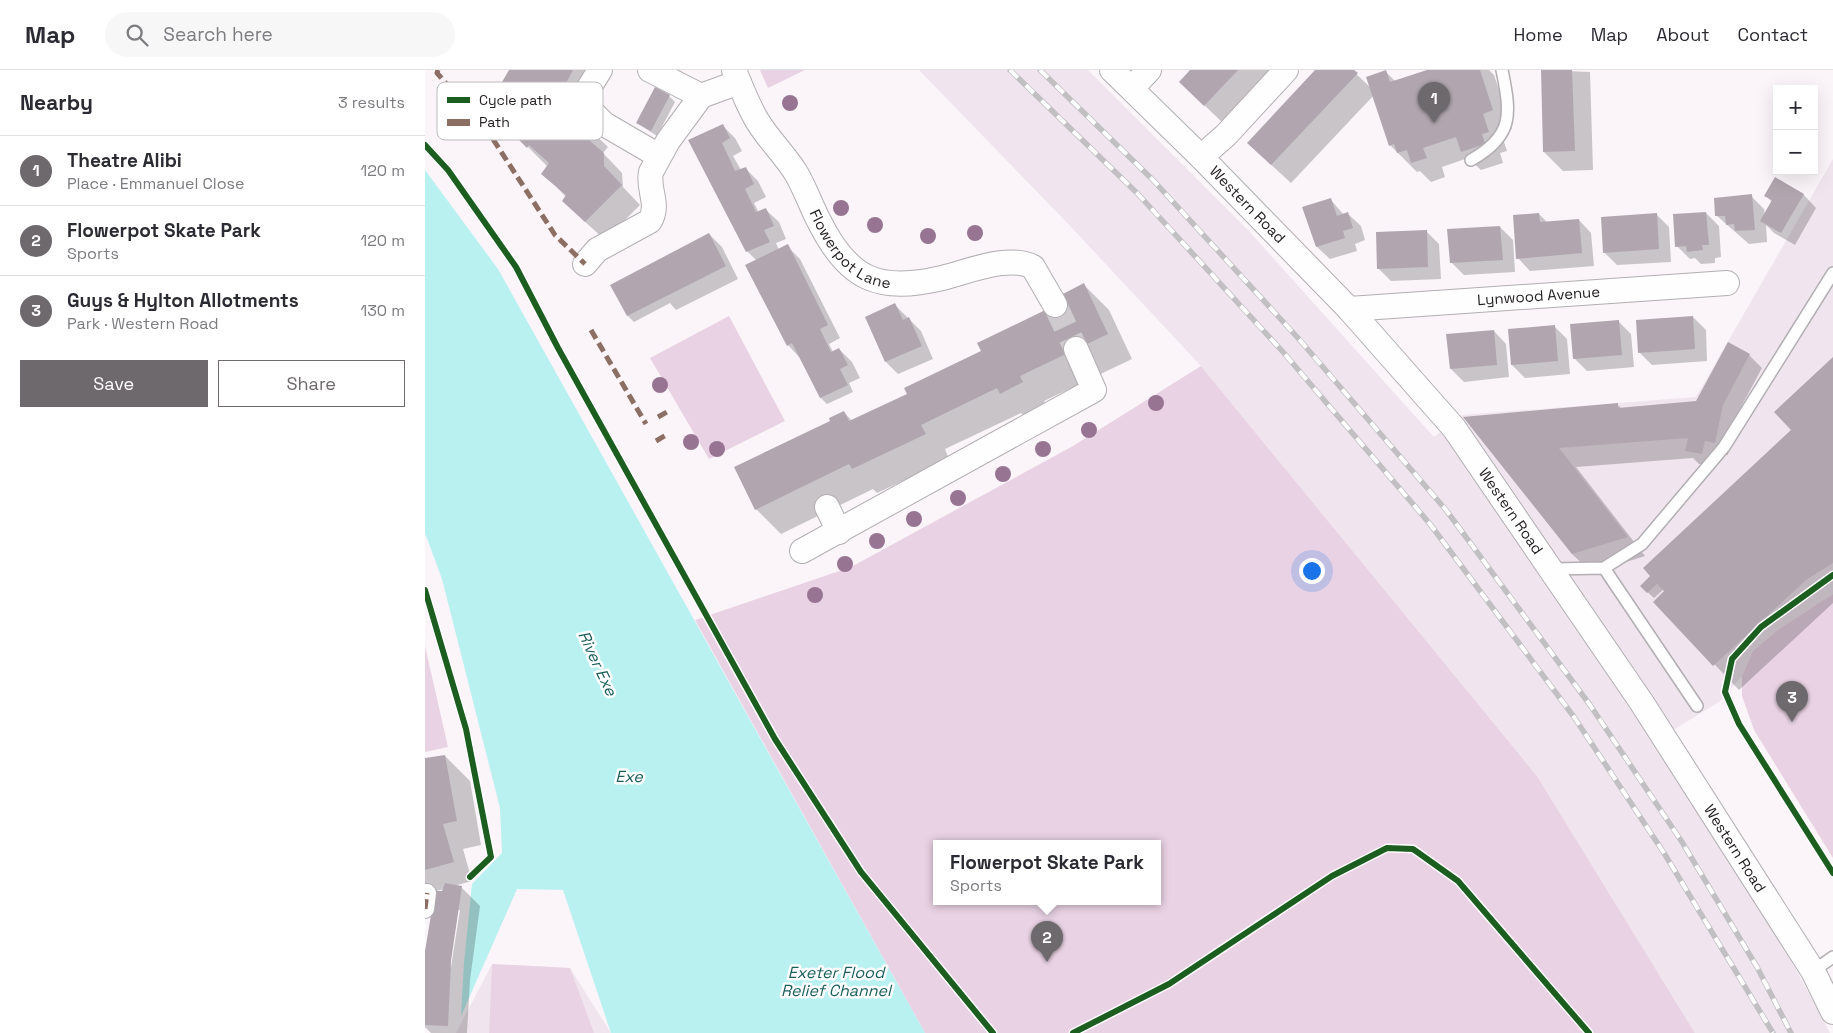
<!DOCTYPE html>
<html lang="en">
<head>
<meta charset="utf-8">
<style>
  :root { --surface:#fff; --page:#f7f7f7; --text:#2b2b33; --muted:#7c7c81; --line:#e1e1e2; --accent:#6d696c }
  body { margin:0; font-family:"Space Grotesk",sans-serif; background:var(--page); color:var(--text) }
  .controls { position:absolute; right:15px; top:15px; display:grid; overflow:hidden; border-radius:0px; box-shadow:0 5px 20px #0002 }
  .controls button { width:45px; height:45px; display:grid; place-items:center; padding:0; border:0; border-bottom:1px solid var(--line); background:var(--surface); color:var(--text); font:25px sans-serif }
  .you { position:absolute; left:886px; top:500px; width:18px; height:18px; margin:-12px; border:4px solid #fff; border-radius:50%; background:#1a73e8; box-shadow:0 0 0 8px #1a73e833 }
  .badge { display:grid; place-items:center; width:32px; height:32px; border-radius:50%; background:var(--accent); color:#fff; font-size:16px; font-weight:700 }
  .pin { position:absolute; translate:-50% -41px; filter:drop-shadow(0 1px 2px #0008) }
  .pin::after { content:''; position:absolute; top:26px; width:18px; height:15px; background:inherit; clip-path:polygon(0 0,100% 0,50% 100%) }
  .popup { position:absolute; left:508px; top:770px; width:228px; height:65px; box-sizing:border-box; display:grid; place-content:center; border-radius:0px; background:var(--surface); filter:drop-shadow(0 1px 4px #0005); font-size:16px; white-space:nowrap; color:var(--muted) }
  .popup b { font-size:19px; color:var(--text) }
  .popup::after { content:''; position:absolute; left:50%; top:100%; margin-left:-10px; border:10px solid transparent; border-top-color:var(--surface) }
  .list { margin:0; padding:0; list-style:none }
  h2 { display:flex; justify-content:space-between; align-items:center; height:65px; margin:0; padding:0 20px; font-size:21px }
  h2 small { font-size:16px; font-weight:400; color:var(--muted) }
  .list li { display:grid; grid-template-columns:32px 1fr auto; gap:15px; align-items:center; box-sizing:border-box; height:70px; padding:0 20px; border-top:1px solid var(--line) }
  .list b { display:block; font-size:19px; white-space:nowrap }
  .list p { margin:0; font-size:16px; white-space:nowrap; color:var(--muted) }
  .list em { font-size:16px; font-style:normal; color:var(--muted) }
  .actions { display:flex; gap:10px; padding:15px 20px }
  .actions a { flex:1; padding:11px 0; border:1px solid var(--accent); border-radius:0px; text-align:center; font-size:18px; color:var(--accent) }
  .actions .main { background:var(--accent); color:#fff }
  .icon { flex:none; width:28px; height:28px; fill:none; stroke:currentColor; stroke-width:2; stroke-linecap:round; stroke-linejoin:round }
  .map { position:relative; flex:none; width:1408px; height:963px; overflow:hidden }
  header { display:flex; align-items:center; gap:30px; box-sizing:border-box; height:70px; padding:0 25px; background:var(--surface); border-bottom:1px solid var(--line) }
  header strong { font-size:24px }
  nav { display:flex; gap:28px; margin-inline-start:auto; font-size:18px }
  .search { width:350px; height:45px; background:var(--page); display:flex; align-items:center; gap:12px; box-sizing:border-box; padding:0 18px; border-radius:28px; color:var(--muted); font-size:19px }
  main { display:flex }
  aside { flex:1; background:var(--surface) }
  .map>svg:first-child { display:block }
</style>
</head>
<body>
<header>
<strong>Map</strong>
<div class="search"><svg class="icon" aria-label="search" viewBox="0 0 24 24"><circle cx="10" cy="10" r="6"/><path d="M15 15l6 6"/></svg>Search here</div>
<nav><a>Home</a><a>Map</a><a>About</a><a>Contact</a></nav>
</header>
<main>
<aside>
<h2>Nearby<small>3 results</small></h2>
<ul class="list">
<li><span class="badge">1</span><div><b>Theatre Alibi</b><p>Place · Emmanuel Close</p></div><em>120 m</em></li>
<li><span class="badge">2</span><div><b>Flowerpot Skate Park</b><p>Sports</p></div><em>120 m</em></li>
<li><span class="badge">3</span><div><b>Guys &amp; Hylton Allotments</b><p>Park · Western Road</p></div><em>130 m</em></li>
</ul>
<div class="actions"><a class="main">Save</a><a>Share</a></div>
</aside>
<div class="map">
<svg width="1408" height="963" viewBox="0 0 1408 963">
  <rect width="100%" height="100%" fill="#fbf5fa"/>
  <!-- built -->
  <path fill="#f0e5ee" d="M494 0H663L824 161 1009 367 1037 345 1271 327 1408 89V524L1354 559 1328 581 1317 606 1294 632 1232 670 1365 888 1405 963H1270L1112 706 776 296 647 158Z
    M67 894 145 898 186 963H31Z"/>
  <!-- green -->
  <path fill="#e9d2e4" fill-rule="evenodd" d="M335 0H380L343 18Z
    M304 246 360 351 284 389 225 288Z
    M776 296 1112 706 1270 963H500L270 550 426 497 648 376ZM512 773H732V831H512Z
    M1408 524V788L1329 660 1317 626V606L1328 581 1354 559Z
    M0 576 23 677 0 682Z
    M67 894 145 898 169 963H64Z"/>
  <!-- water -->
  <path fill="#b9f0f0" d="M0 100 73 199 500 963H186L138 820 92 819 36 946 39 893 47 814 77 783 75 738 17 509 0 463Z"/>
  <!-- shadow -->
  <path fill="#0003" fill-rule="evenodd" d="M85 0H186L168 18 152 47 183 77 178 83 197 103 198 117 215 135 180 170 157 149 141 127 118 103 123 97 83 57Z
    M767 0H850L799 54 775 31Z
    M892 0H927L947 19 961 2 971 12 1006 0H1064L1069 5 1087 59 1076 63 1082 81 1075 83 1078 93 1056 100 1043 88 1017 97 1020 107 1006 112 995 101 992 102 965 75 949 25 866 113 843 92Z
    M1117 0 1165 2 1168 100 1138 101 1119 82Z
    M244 26 250 32 232 66 212 53Z
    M298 56 310 68 317 81 308 86 316 100 320 98 333 111 341 127 329 133 334 143 341 140 354 152 361 169 351 173 354 180 362 176 375 189 415 268 404 274 408 282 414 279 427 292 435 308 424 313 428 322 402 334 396 328 375 288 363 275 332 191 322 181 265 71Z
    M1351 108 1379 125 1391 138 1370 175 1349 163 1341 155 1342 172 1324 174 1292 146 1326 126 1339 139 1340 145 1347 132 1341 126Z
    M905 129 919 145 923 144 936 156 940 170 930 174 932 181 905 189 892 177Z
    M1281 143 1294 156 1296 187 1290 188V193L1276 194 1270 188 1265 189 1252 176Z
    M1114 144 1123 153 1154 150 1166 163 1169 196 1105 201 1093 188Z
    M1231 144 1244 157 1246 192 1192 195 1179 182Z
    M1075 157 1088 170 1090 202 1039 205 1026 192Z
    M1001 161 1014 174 1016 209 966 211 953 198Z
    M284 164 297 177 313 209 251 240 245 233 209 252 203 246 187 216Z
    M659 215 684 240 707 289 619 331 622 337 601 348 596 343 520 379 524 389 452 423 448 419 356 464 331 439 407 352 419 342 427 351 483 324 640 232Z
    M470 235 496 261 508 289 473 304 461 292Z
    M1268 247 1281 260 1282 291 1227 295 1214 282Z
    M1193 251 1206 264 1209 297 1162 301 1149 288Z
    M1129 256 1142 269 1145 304 1100 308 1087 295Z
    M1069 261 1081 274 1084 307 1039 312 1026 299Z
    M1324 285 1337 298 1310 348 1303 385 1293 383 1290 397 1274 394 1268 388 1151 397 1220 486 1167 503 1147 484 1041 348 1192 334 1197 339 1271 333Z
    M1408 289V533L1314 620 1230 532 1241 521 1239 519 1229 528 1216 516 1367 360Z
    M20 686 45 711 56 775 38 779 47 811 29 816 36 817 55 836 45 910 42 963H6L0 957V894L19 819 0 824V690ZM32 840H35L26 897H24Z"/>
  <!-- building -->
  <path fill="#b1a6af" d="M84 0H148L133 28 165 57 158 65 179 83V96L197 115 160 152 137 131 141 125 116 104 124 93 104 75 102 78 82 58 77 12Z
    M765 0H813L779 36 754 12Z
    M890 0H929L933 3 846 95 822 73Z
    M961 0 965 12 1002 0H1055L1068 40 1058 44 1064 62 1057 64 1060 74 1036 82 1031 67 998 78 1002 88 986 93 982 80 972 83 969 74 964 76 941 7Z
    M1116 0H1147L1150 81 1118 82Z
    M230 17 245 25 226 61 211 53Z
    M298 54 305 68 297 73 305 90 310 101 321 97 329 114 320 119 331 142 341 138 349 156 339 160 345 172 321 182 263 70Z
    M1350 107 1379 124 1356 163 1335 151 1347 130 1339 126Z
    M1327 124 1330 160 1310 161 1309 154 1301 155 1300 146H1290L1289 128Z
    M906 128 912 146 923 142 928 158 918 161 920 168 891 177 877 137Z
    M1281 142 1284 175H1277L1278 180 1262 182 1261 176 1250 177 1248 144Z
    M1114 143 1115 152 1154 149 1157 183 1091 189 1088 145Z
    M1232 143 1234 179 1178 183 1176 147Z
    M1075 156 1078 190 1025 193 1022 159Z
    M1002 160 1003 197 952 199 951 162Z
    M284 163 301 196 202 246 185 215Z
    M363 174 403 255 395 259 406 282 414 278 423 295 415 299 423 315 395 328 367 273 362 276 320 195Z
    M659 213 683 264 595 306 598 312 575 324 572 318 496 355 501 364 427 399 424 394 330 440 309 397 405 351 404 348 419 341 424 351 482 324 479 318 556 281 552 273 639 231 636 225Z
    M470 233 478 250 484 247 497 276 460 292 440 247Z
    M1268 246 1270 279 1213 283 1211 250Z
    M1194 250 1197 285 1148 289 1145 254Z
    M1130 255 1133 291 1086 295 1083 259Z
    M1069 260 1072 295 1025 299 1021 264Z
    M1303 272 1325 284 1298 335 1290 373 1280 371 1277 384 1260 381 1263 368 1134 378 1203 467 1147 484 1038 347 1193 333V338L1271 331Z
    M1408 287V493L1381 510 1288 596 1228 532 1239 521 1232 514 1222 523 1215 516 1225 506 1218 498 1366 360 1349 342Z
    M20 685 32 751 18 754 29 792 0 800V688Z
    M20 813 37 816 26 891 23 956 0 955V881L10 821H17Z"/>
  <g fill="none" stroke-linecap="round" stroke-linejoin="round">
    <!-- minor-tunnel -->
    <path stroke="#cfcace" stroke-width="24" stroke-dasharray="24 12" stroke-linecap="butt" d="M630 235 651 279"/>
    <!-- service casing -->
    <g stroke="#b2aeb1" stroke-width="14">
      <path id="service" d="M1046 90C1089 66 1086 44 1077 0
        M1179 498 1272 636
        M1127 499 1179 498 1217 474 1299 377 1408 203
        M1388 901 1408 887"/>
    </g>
    <!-- pedestrian casing -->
    <g stroke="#b2aeb1" stroke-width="20">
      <path id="pedestrian" d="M0 839 2 823"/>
    </g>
    <!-- minor casing -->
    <g stroke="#b2aeb1" stroke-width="26">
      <g id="minor">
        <path d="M175 0 160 24 162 37 179 54 234 86"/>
        <path d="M225 0 276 26"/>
        <path id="s1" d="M309 0C316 17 323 36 333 52 344 70 360 85 371 103 380 118 386 136 394 151 423 210 454 223 517 208 542 202 584 184 608 197L630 235"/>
        <path id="s2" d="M687 0 776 87 924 239 1029 358 1217 633 1388 901 1408 942"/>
        <path d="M707 18 724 0"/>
        <path d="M776 87 801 65 861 0"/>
        <path d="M160 194 172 180 225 151C235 134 222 119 226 102L243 71 276 26 314 12"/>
        <path id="s3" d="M924 239 1302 213"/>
        <path d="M402 437 414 462"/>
        <path d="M377 481 669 320 651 279"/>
      </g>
    </g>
    <!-- service -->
    <use href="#service" stroke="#fefefe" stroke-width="11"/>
    <!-- pedestrian -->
    <use href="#pedestrian" stroke="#fefefe" stroke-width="18"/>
    <!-- minor -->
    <use href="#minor" stroke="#fefefe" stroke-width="24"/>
    <!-- rail casing -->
    <g stroke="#c1bfc1" stroke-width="5.5">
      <path id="rail" d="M585 0 712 123 858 282 1005 454 1149 647 1239 783 1348 963
        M615 0 727 109 873 268 1021 440 1165 635 1257 772 1332 897 1366 963"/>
    </g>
    <!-- rail -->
    <use href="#rail" stroke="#fff" stroke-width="4" stroke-dasharray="11" stroke-linecap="butt"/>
    <!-- quiet -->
    <path stroke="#8d6e63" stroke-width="5" stroke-dasharray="10 5" stroke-linecap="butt" d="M13 0 12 3 64 63 130 165 160 194
      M166 260 221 354
      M233 347 242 342
      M231 371 243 364
      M0 839 2 823"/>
    <!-- cycleway casing -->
    <g stroke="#fff" stroke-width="9">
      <path id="cycleway" d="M0 75 23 100 91 197 133 278 350 669 436 802 568 963
        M1408 505 1336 557 1307 589 1300 622 1314 654 1408 803
        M0 520 41 659 66 787 45 807
        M648 963 744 914 907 806 962 778 988 779 1033 811 1164 963"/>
    </g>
    <!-- cycleway -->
    <use href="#cycleway" stroke="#1b5e20" stroke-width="6"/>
  </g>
  <!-- trees -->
  <g fill="#987493">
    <circle cx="365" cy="33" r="8"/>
    <circle cx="34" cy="35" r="8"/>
    <circle cx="416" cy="138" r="8"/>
    <circle cx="450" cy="155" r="8"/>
    <circle cx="550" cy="163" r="8"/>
    <circle cx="503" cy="166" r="8"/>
    <circle cx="235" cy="315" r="8"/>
    <circle cx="731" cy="333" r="8"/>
    <circle cx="664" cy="360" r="8"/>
    <circle cx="266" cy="372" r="8"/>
    <circle cx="292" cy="379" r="8"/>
    <circle cx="618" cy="379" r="8"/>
    <circle cx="578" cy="404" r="8"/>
    <circle cx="533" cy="428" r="8"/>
    <circle cx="489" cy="449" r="8"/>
    <circle cx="452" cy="471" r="8"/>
    <circle cx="420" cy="494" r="8"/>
    <circle cx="390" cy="525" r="8"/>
  </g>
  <g text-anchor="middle" stroke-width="5" stroke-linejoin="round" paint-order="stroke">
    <!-- street labels -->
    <g font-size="15" fill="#211d20" stroke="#fff">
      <text dy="5" stroke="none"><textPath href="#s2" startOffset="191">Western Road</textPath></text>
      <text dy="5" stroke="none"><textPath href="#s1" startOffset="218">Flowerpot Lane</textPath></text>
      <text dy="5" stroke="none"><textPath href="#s3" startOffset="190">Lynwood Avenue</textPath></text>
      <text dy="5" stroke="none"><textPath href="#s2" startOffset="596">Western Road</textPath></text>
      <text dy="5" stroke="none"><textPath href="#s2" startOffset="1001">Western Road</textPath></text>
    </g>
    <!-- water labels -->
    <g font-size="16" font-style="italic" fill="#1b5f5d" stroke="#fff">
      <text transform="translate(173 593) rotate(65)" y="6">River Exe</text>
      <text x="204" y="712">Exe</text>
      <text x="411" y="908">Exeter Flood<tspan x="411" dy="18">Relief Channel</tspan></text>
    </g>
  </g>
  <!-- legend -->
  <rect x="12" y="12" width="166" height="58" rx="8" fill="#fff" stroke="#bcbbbc" stroke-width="1"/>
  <rect x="22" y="27" width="23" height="6" fill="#1b5e20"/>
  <rect x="22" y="49" width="23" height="7" fill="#8d6e63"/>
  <g font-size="14" fill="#211d20">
    <text x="54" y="35">Cycle path</text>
    <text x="54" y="57">Path</text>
  </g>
</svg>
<div class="controls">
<button>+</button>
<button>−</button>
</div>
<div class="you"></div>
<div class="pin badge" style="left:1009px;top:53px">1</div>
<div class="pin badge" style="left:622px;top:892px">2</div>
<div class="popup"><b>Flowerpot Skate Park</b>Sports</div>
<div class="pin badge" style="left:1367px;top:652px">3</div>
</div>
</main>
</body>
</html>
